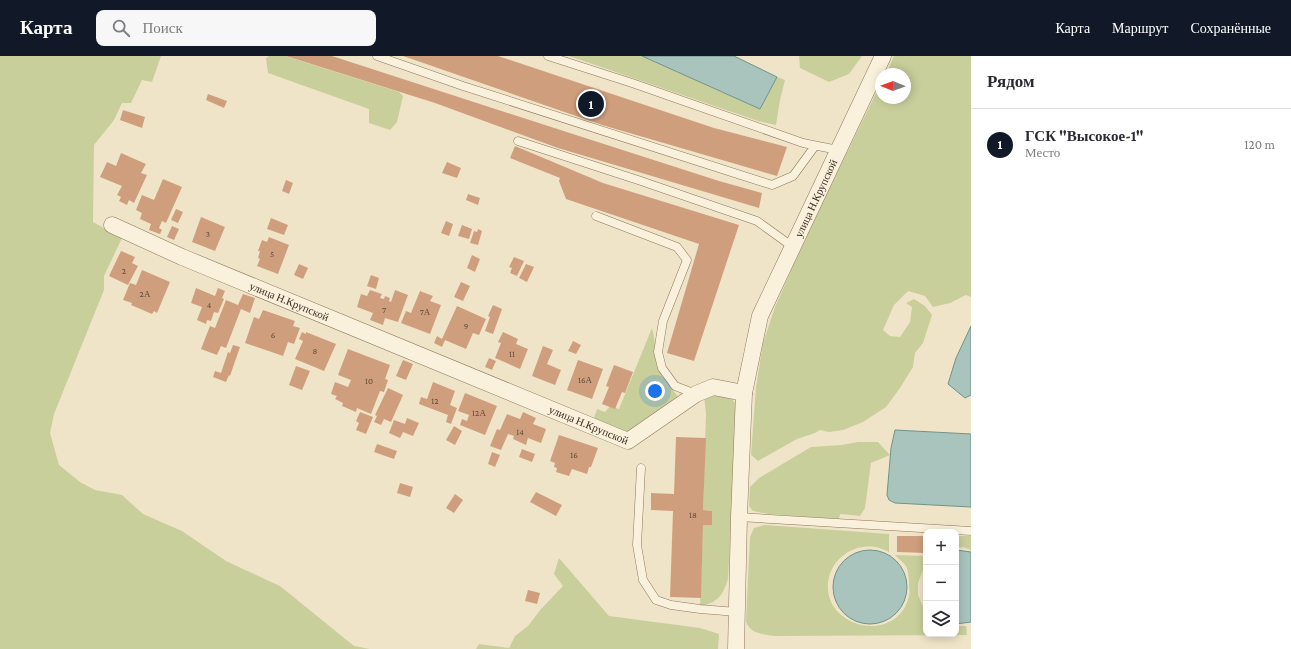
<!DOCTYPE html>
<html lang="ru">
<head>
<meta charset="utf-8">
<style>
  :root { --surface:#fff; --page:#f7f7f7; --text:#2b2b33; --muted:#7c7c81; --line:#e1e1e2; --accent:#111827 }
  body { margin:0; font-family:"Crimson Pro",serif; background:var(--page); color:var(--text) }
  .controls { position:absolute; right:12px; bottom:12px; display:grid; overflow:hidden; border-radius:8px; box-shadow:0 2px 10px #0003 }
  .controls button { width:36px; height:36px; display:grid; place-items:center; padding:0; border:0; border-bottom:1px solid var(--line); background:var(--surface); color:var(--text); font:20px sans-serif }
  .compass { position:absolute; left:875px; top:12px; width:36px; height:36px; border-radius:50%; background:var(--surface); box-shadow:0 2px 10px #0003; rotate:271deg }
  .you { position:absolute; left:655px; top:335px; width:14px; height:14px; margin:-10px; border:3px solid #fff; border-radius:50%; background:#1a73e8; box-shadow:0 0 0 6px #1a73e833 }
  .badge { display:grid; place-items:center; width:26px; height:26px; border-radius:50%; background:var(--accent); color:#fff; font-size:13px; font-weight:700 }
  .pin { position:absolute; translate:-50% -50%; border:2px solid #fff; box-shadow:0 1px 4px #0006 }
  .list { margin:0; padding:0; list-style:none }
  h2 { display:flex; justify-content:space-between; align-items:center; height:52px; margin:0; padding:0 16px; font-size:17px }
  h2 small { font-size:13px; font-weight:400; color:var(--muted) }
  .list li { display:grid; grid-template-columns:26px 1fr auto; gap:12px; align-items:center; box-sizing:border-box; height:72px; padding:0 16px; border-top:1px solid var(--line) }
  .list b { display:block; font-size:15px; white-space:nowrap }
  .list p { margin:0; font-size:13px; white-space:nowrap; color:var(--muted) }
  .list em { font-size:13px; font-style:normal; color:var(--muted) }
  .icon { flex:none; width:22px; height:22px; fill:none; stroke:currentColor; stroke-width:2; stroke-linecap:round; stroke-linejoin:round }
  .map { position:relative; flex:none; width:971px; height:593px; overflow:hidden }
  header { display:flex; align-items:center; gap:24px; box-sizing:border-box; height:56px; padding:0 20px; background:var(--accent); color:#fff }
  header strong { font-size:19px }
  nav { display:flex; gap:22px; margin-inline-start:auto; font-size:14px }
  .search { width:280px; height:36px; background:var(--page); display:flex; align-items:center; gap:10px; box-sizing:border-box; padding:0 14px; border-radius:8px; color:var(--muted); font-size:15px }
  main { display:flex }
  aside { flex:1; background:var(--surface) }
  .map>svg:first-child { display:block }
</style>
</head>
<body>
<header>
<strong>Карта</strong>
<div class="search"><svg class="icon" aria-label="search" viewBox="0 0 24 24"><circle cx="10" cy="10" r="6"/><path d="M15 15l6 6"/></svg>Поиск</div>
<nav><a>Карта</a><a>Маршрут</a><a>Сохранённые</a></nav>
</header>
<main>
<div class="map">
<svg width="971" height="593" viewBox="0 0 971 593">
  <rect width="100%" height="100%" fill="#f0e4c8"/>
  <!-- green -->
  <path fill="#c9cf9b" d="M0 0H161L152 26 142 24 131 47H122L114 64 94 89 93 166 122 182 104 220V234L54 358 50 377 59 409 80 426 95 434 122 439 143 458 182 475 226 505 280 530 354 590 370 593H0Z
    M269 0H285L399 36 403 40 397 66 390 74 369 67V53L268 17 266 2Z
    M569 0H642L760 53 777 21 785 24 780 44 776 69 758 65Z
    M799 0H862L849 18 829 26 800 12Z
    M894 0H971V241L966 239 950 247 933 251 925 240 908 235 894 249 883 274 890 280 900 281 910 266 912 251 906 247 914 243 925 250 932 259 923 287 915 297 913 311 900 332 886 351 863 366 843 374 829 376 820 374 815 377 797 383 758 405 751 399 756 331 763 287 775 251 809 174 881 27V42H905V18H886Z
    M652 272C655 282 655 292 656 302 658 319 670 330 679 342L626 378 593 365 597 353 605 356 610 350 619 353Z
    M718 336 732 343 737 350 728 523C723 539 718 547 700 550L703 469H712V455L703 454 706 358 704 339Z
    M858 386H878L890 399 871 407 865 452 860 460 840 458 839 463 768 458 753 455 749 450 750 431 759 422 811 391 841 389Z
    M765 469 889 478V496C863 481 831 498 828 527 827 539 831 549 839 557 862 579 902 573 909 540 910 536 909 531 909 527 909 523 908 514 906 510 903 506 898 502 895 499L926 500V509L922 516 918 527V539L922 549 926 555V578H956V570H966L967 579 774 580C762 578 751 578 746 566L750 481 754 472Z
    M956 480H971V494L963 491 956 492Z
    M559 502 609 560 700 572 719 578 718 593H476L479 588 509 592 515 580 528 570 541 553 563 530 554 518Z"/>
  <!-- water -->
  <path fill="#a9c4bc" stroke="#6f938a" d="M642 0H734L777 21 760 53Z
    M971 270V339L965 342 948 328 956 302Z
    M895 374 971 378V451L895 447 889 444 887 439 891 392Z
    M956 494 971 496V566L956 568Z
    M833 531a37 37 0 1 1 74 0a37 37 0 1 1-74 0Z"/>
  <!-- building -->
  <path fill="#cf9f7d" d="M286 0H332L576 79 719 125 762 137 759 152 558 92 435 47Z
    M403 0H498L714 72 787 91 777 120 602 69Z
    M208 38 227 45 224 52 206 44Z
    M123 54 145 61 142 72 120 64Z
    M515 90 603 127 739 169 694 305 667 297 699 188 566 143 559 125 560 122 510 102Z
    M121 97 146 108 141 117 147 119 134 147 129 144 127 149 119 145 121 141 117 139 122 130 100 121 107 106 116 110Z
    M447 106 461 112 457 122 442 117Z
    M163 123 182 131 166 167 162 165 159 172 162 174 160 178 149 174 151 168 140 163 142 157 136 154 142 139 154 144Z
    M286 124 293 127 289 138 282 135Z
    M468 138 480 142 478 149 466 144Z
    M176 153 183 156 178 167 171 164Z
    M201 161 225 171 215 195 192 186Z
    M271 162 288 169 284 179 267 173Z
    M446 165 453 168 449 180 441 177Z
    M462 169 472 173 469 183 458 180Z
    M172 170 179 173 174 184 167 181Z
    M478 173 482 175 478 189 470 187 474 175 477 176Z
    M269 181 289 189 278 218 257 210 260 203 258 202 260 195H258L262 184 267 186Z
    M121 195 135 201 132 207 138 210 128 229 109 220Z
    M472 199 480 203 475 216 467 212Z
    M514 201 524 205 517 220 510 217 512 212 509 211Z
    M299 208 308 212 303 223 294 219Z
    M526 208 534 211 527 226 519 222Z
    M142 214 170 226 157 257 154 255 152 258 131 249 132 247 123 244 130 227 136 229Z
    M371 219 379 222 376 233 367 230Z
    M461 226 470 230 463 245 454 241Z
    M196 232 215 240 218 232 225 235 222 242 224 243 218 257 214 256 211 265 207 264 206 268 197 264 202 251 191 247Z
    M370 234 382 238 380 242 384 243 385 240 390 242 389 245 391 246 395 234 408 239 398 266 385 262 383 269 370 264 373 257 357 251 361 238 367 240Z
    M420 235 433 240 430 245 441 249 430 278 401 267 406 255 411 257Z
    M243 238 255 242 250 257 241 253 226 292 221 290 217 299 201 293 210 270 215 272 226 244 238 249Z
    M493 249 502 253 493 278 485 275 490 261 488 260Z
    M457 250 486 263 479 279 473 277 466 293 445 284 442 291 434 287 437 280 442 283Z
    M263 254 295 265 293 270 300 272 294 288 288 286 283 300 245 287 254 261 259 263Z
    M302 276 306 278V276L336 288 324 315 295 303 303 285 299 283Z
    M503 276 518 283 516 288 528 293 520 313 495 302 501 287 498 286Z
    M573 285 581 289 576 298 568 295Z
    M233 289 240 291 230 320 229 319 226 326 213 321 215 315 221 317 228 296 230 297Z
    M543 290 553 294 547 308 561 314 555 329 532 320Z
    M348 293 390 309 385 323 388 324 384 336 380 335 371 358 357 352 356 356 342 350 343 347 335 343 337 340 331 338 335 326 348 331 351 324 338 319Z
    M489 302 496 305 492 314 485 311Z
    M403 304 413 308 406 324 396 320Z
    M578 304 603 313 592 343 567 334Z
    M614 309 633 316 625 337 622 336 615 353 602 348 609 331 606 330Z
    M296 310 310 315 302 334 289 329Z
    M433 326 455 335 450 349 457 352 451 368 446 366 448 359 419 348 421 341 427 343Z
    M388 332 403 339 391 366 384 363 381 369 374 366 377 360 375 359Z
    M465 337 497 350 485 379 460 369 462 363 467 365 469 359 458 355Z
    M360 356 373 361 366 378 356 374 359 367 356 365Z
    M523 356 536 362 533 368 546 373 541 387 528 382 526 389 513 383 514 380 508 378 501 394 490 390 497 373 500 374 507 358 520 363Z
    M407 362 419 367 413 380 403 376 400 382 389 377 394 364 405 368Z
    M454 370 462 375 455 389 446 384Z
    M559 379 598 392 591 411H589L587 418 572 413 569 420 556 416 557 412 554 411 555 407 550 405Z
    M676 381 706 382 703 454 712 455V469H703L701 542 670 541 673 455 651 454V437L674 438Z
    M377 388 397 395 394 403 374 396Z
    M522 393 535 398 532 406 519 401Z
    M492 396 500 399 495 411 488 408Z
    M400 427 413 431 410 441 397 437Z
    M536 436 562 449 556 460 530 446Z
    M455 438 463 444 454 457 446 452Z
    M897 480H926V497L897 496Z
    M528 534 540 537 537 548 525 545Z"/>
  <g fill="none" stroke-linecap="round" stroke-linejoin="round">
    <!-- service casing -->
    <g stroke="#8d765c" stroke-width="9">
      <path id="service" d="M377 0 463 30 772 129 793 120 815 90
        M548 0 632 27 803 87 838 94
        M518 85 638 124 757 165 793 191
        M596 160 677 191 687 204 663 265 658 296 662 312 675 330 696 338
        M641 412 637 489 643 524 656 544 671 549 700 553 737 556
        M739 461 971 475"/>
    </g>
    <!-- minor casing -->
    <g stroke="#8d765c" stroke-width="17">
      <g id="minor">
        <path id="s1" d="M112 169 182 201 628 385 696 338 713 331 744 337 760 260 883 0"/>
        <path d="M736 593 739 461 744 337"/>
      </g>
    </g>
    <!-- service -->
    <use href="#service" stroke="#faf1dc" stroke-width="8"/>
    <!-- minor -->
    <use href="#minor" stroke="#faf1dc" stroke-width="16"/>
  </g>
  <g text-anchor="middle" stroke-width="4" stroke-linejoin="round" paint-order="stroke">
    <!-- number labels -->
    <g font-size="9" fill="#624a37">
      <text x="208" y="181">3</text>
      <text x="272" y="201">5</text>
      <text x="124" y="218">2</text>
      <text x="145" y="241">2А</text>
      <text x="209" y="252">4</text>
      <text x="384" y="257">7</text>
      <text x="425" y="259">7А</text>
      <text x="466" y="273">9</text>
      <text x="273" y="282">6</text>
      <text x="315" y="298">8</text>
      <text x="512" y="301">11</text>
      <text x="585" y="327">16А</text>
      <text x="369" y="328">10</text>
      <text x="435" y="348">12</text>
      <text x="479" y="360">12А</text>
      <text x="520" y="379">14</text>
      <text x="574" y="402">16</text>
      <text x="693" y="462">18</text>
    </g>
    <!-- street labels -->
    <g font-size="11" fill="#3d2e20" stroke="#f7eed8">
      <text dy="4" stroke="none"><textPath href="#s1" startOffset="901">улица Н.Крупской</textPath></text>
      <text dy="4" stroke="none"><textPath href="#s1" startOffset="193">улица Н.Крупской</textPath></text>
      <text dy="4" stroke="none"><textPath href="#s1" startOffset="517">улица Н.Крупской</textPath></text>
    </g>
  </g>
</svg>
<div class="controls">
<button>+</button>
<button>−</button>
<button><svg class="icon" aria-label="layers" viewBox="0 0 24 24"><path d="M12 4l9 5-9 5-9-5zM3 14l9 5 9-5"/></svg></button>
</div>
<svg class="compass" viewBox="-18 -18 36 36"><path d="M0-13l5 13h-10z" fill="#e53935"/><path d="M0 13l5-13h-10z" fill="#7c7c81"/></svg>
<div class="you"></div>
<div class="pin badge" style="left:591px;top:48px">1</div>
</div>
<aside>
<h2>Рядом<small></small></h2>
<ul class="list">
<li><span class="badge">1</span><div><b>ГСК &quot;Высокое-1&quot;</b><p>Место</p></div><em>120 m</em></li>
</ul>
</aside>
</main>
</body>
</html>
